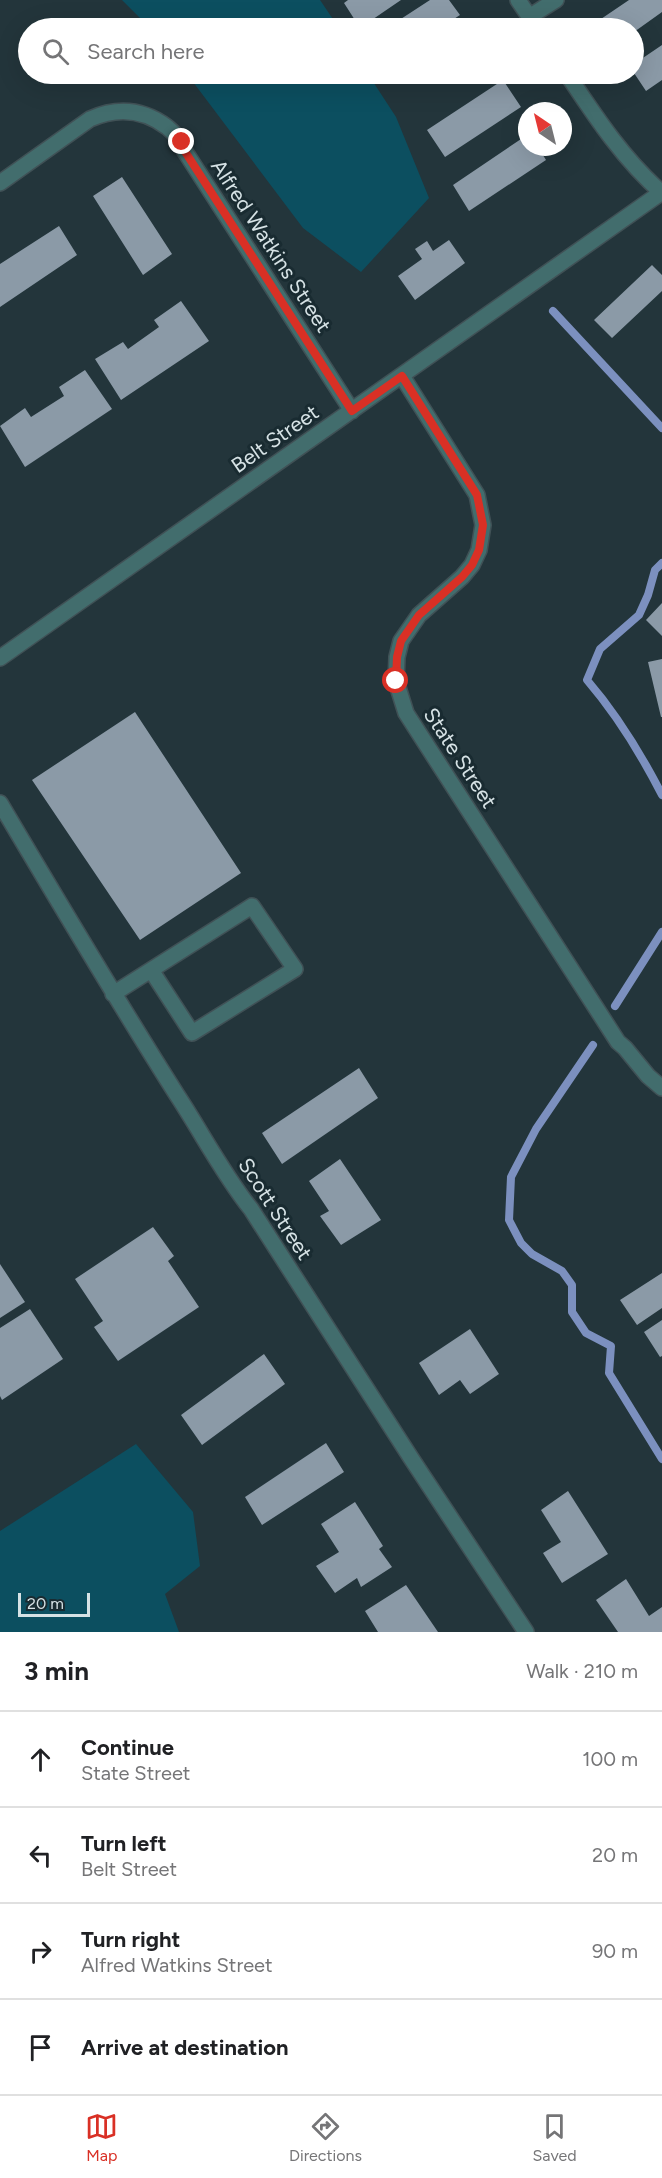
<!DOCTYPE html>
<html lang="en">
<head>
<meta charset="utf-8">
<style>
  :root { --surface:#fff; --page:#f6f6f6; --text:#202124; --muted:#757577; --line:#e0e0e0; --accent:#d93025 }
  body { margin:0; font-family:Figtree,sans-serif; background:var(--page); color:var(--text) }
  .compass { position:absolute; left:518px; top:102px; width:54px; height:54px; border-radius:50%; background:var(--surface); box-shadow:0 6px 24px #0002; rotate:325deg }
  .scale { position:absolute; left:18px; bottom:15px; width:72px; box-sizing:border-box; padding-left:6px; border:3px solid #d6e2e5; border-top:0; font-size:16px; line-height:21px; white-space:nowrap; color:#d6e2e5; -webkit-text-stroke:4px #192b31; paint-order:stroke }
  .stop { position:absolute; width:18px; height:18px; margin:-14px; border:4px solid #d93025; border-radius:50%; background:#fff }
  .stop.end { background:#d93025; border-color:#fff; box-shadow:0 2px 6px #0008 }
  .list { margin:0; padding:0; list-style:none }
  h2 { display:flex; justify-content:space-between; align-items:center; height:78px; margin:0; padding:0 24px; font-size:26px }
  h2 small { font-size:20px; font-weight:400; color:var(--muted) }
  .list li { display:grid; grid-template-columns:39px 1fr auto; gap:18px; align-items:center; box-sizing:border-box; height:96px; padding:0 24px; border-top:2px solid var(--line) }
  .list b { display:block; font-size:22px; white-space:nowrap }
  .list p { margin:0; font-size:20px; white-space:nowrap; color:var(--muted) }
  .list em { font-size:20px; font-style:normal; color:var(--muted) }
  .icon { flex:none; width:33px; height:33px; fill:none; stroke:currentColor; stroke-width:2; stroke-linecap:round; stroke-linejoin:round }
  .map { position:relative; flex:none; width:662px; height:1632px; overflow:hidden }
  .search { position:absolute; background:var(--surface); box-shadow:0 6px 24px #0002; left:18px; right:18px; top:18px; height:66px; display:flex; align-items:center; gap:15px; box-sizing:border-box; padding:0 21px; border-radius:33px; color:var(--muted); font-size:22px }
  .sheet { height:462px; background:var(--surface) }
  nav { display:flex; justify-content:space-around; align-items:center; box-sizing:border-box; height:84px; border-top:2px solid var(--line); background:var(--surface); font-size:16px; color:var(--muted) }
  nav a { display:grid; justify-items:center; gap:3px }
  nav .on { color:var(--accent) }
  .map>svg:first-child { display:block }
</style>
</head>
<body>
<div class="map">
<svg width="662" height="1632" viewBox="0 0 662 1632">
  <rect width="100%" height="100%" fill="#23353b"/>
  <!-- green -->
  <path fill="#0c4f60" d="M122 0H320L339 28H150Z
    M187 74H368L396 117 429 198 361 272 303 228Z
    M136 1444 193 1512 200 1566 165 1594 179 1632H0V1531Z"/>
  <g fill="none" stroke-linecap="round" stroke-linejoin="round">
    <!-- stream -->
    <path stroke="#7c90bf" stroke-width="8" d="M553 311 662 428
      M662 563 655 570 648 595 639 615 600 649 587 680C618 716 641 754 662 795
      M615 1006 662 932
      M593 1045 536 1129 511 1177 509 1220 521 1243 532 1254 562 1271 572 1285V1312L586 1333 611 1346 609 1373 662 1459"/>
  </g>
  <!-- building -->
  <path fill="#8b9aa7" d="M348 0H401L360 28 344 3Z
    M430 0H449L460 15 440 28H387Z
    M629 0H662V12L634 32V28H603L598 21Z
    M662 45V80L646 91 634 73V64Z
    M503 80 521 107 445 157 427 130Z
    M527 135V147H538L546 160 469 211 453 185Z
    M122 177 172 254 143 275 93 196Z
    M59 226 77 255 0 307V264Z
    M449 240 465 263 415 300 398 276 422 259 415 249 427 241 433 251Z
    M652 265 662 275V291L612 338 594 320Z
    M181 301 209 341 121 400 95 359 123 342 128 349 159 327 154 320Z
    M85 370 112 409 25 467 0 426 25 408 31 417 64 396 59 387Z
    M662 603V636L646 620Z
    M662 659V717H661L648 662Z
    M135 712 241 873 140 940 32 780Z
    M359 1068 378 1098 282 1164 262 1133Z
    M340 1159 381 1220 341 1245 320 1216 329 1211 309 1181Z
    M153 1227 174 1256 168 1261 199 1307 118 1361 94 1327 103 1321 75 1279Z
    M0 1264 25 1302 0 1318Z
    M662 1273V1308L637 1325 620 1300Z
    M30 1309 63 1359 2 1400 0 1396V1328Z
    M662 1320V1356L660 1357 644 1332Z
    M470 1329 499 1374 470 1394 460 1380 439 1395 419 1363Z
    M264 1354 285 1384 202 1445 181 1415Z
    M326 1443 344 1472 262 1525 245 1497Z
    M568 1491 608 1554 562 1583 543 1553 561 1542 541 1510Z
    M355 1502 383 1546 379 1549 392 1567 361 1587 357 1578 335 1593 316 1566 339 1552 321 1524Z
    M626 1579 649 1616 662 1607V1632H618L596 1600Z
    M406 1585 438 1632H378L365 1611Z"/>
  <g fill="none" stroke-linecap="round" stroke-linejoin="round">
    <!-- minor casing -->
    <g stroke="#405156" stroke-width="18">
      <path id="minor" d="M518 0 537 28
        M529 17 556 0
        M567 74C595 116 623 159 662 193
        M0 183 90 119C117 107 143 109 167 127 175 134 181 139 184 150L352 411
        M402 376 477 495 483 525 479 550 472 565 462 577 419 615 401 641 397 657 396 681 406 713 618 1042 625 1048 648 1076 662 1088
        M0 658 662 192
        M0 803C58 901 116 999 177 1095 202 1133 223 1174 251 1209L411 1458 526 1632
        M113 994 252 906 295 969 192 1033 151 970"/>
    </g>
    <!-- minor -->
    <use href="#minor" stroke="#426d6d" stroke-width="15"/>
  </g>
  <g fill="none" stroke-linecap="round" stroke-linejoin="round">
    <!-- route -->
    <path stroke="#d93025" stroke-width="8" d="M182 142 184 150 352 411 402 376 477 495 483 525 479 550 472 565 462 577 419 615 401 641 397 657 396 681"/>
  </g>
  <g text-anchor="middle" stroke-width="6" stroke-linejoin="round" paint-order="stroke">
    <!-- street labels -->
    <g font-size="21" fill="#d6e2e5" stroke="#192b31">
      <text transform="translate(271 246) rotate(57)" y="7">Alfred Watkins Street</text>
      <text transform="translate(275 439) rotate(-35)" y="7">Belt Street</text>
      <text transform="translate(460 758) rotate(57)" y="7">State Street</text>
      <text transform="translate(275 1209) rotate(57)" y="7">Scott Street</text>
    </g>
  </g>
</svg>
<svg class="compass" viewBox="-18 -18 36 36"><path d="M0-13l5 13h-10z" fill="#e53935"/><path d="M0 13l5-13h-10z" fill="#757577"/></svg>
<div class="scale">20 m</div>
<div class="stop" style="left:396px;top:681px"></div>
<div class="stop end" style="left:182px;top:142px"></div>
<div class="search"><svg class="icon" aria-label="search" viewBox="0 0 24 24"><circle cx="10" cy="10" r="6"/><path d="M15 15l6 6"/></svg>Search here</div>
</div>
<section class="sheet">
<h2>3 min<small>Walk · 210 m</small></h2>
<ul class="list">
<li><svg class="icon" aria-label="ahead" viewBox="0 0 24 24"><path d="M12 20V5M6 11l6-6 6 6"/></svg><div><b>Continue</b><p>State Street</p></div><em>100 m</em></li>
<li><svg class="icon" aria-label="left" viewBox="0 0 24 24"><path d="M17 20v-9H6M10 6l-5 5 5 5"/></svg><div><b>Turn left</b><p>Belt Street</p></div><em>20 m</em></li>
<li><svg class="icon" aria-label="right" viewBox="0 0 24 24"><path d="M7 20v-9h11M14 6l5 5-5 5"/></svg><div><b>Turn right</b><p>Alfred Watkins Street</p></div><em>90 m</em></li>
<li><svg class="icon" aria-label="arrive" viewBox="0 0 24 24"><path d="M6 21V4h12l-3 4 3 4H6"/></svg><div><b>Arrive at destination</b></div></li>
</ul>
</section>
<nav>
<a class="on"><svg class="icon" aria-label="map" viewBox="0 0 24 24"><path d="M3 6l6-2 6 2 6-2v14l-6 2-6-2-6 2zM9 4v14M15 6v14"/></svg>Map</a>
<a><svg class="icon" aria-label="directions" viewBox="0 0 24 24"><path d="M12 3l9 9-9 9-9-9zM9 14v-3h6M13 9l2 2-2 2"/></svg>Directions</a>
<a><svg class="icon" aria-label="saved" viewBox="0 0 24 24"><path d="M7 4h10v16l-5-4-5 4z"/></svg>Saved</a>
</nav>
</body>
</html>
